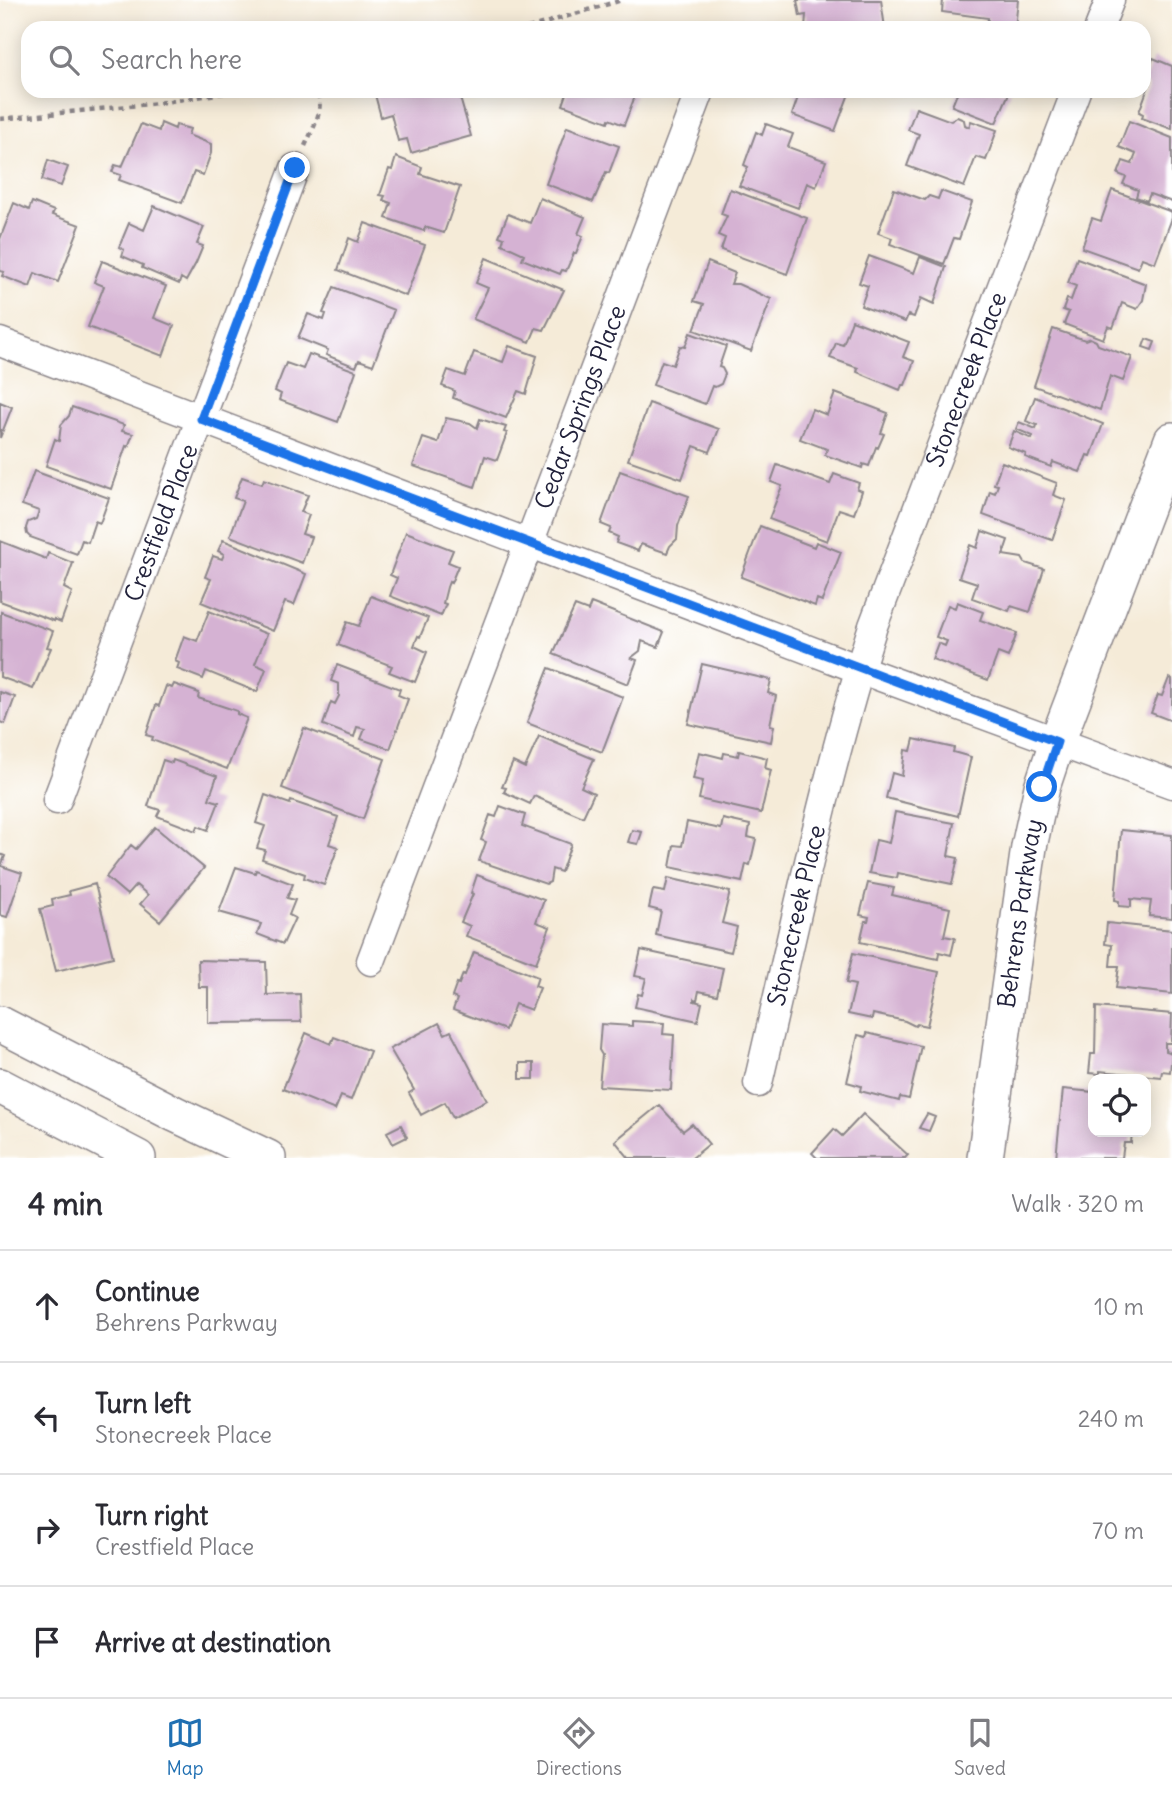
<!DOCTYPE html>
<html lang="en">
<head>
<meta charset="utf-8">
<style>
  :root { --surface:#fff; --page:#f7f7f7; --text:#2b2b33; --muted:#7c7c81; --line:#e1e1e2; --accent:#1f6fb2 }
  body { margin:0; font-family:Delius,sans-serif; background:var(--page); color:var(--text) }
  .controls { position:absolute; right:21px; bottom:21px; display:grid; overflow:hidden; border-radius:14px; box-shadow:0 4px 18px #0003 }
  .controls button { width:63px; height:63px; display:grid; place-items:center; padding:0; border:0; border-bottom:2px solid var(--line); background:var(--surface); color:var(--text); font:35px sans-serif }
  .stop { position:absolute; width:21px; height:21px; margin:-16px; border:5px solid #1a73e8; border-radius:50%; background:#fff }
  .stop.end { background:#1a73e8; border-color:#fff; box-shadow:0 2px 7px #0008 }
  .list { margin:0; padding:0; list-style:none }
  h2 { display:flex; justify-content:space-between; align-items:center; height:91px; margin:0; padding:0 28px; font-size:30px }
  h2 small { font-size:23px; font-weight:400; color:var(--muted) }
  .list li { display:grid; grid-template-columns:46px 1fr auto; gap:21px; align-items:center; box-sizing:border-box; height:112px; padding:0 28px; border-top:2px solid var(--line) }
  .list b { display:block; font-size:26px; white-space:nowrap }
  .list p { margin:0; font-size:23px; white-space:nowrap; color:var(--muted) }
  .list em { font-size:23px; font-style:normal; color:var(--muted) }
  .icon { flex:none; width:38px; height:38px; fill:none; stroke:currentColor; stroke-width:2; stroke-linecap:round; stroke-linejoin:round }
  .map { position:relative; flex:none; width:1172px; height:1158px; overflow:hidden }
  .search { position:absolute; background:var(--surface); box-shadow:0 4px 18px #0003; left:21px; right:21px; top:21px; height:77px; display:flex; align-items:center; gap:18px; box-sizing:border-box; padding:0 24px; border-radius:21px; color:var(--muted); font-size:26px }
  .sheet { height:539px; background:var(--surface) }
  nav { display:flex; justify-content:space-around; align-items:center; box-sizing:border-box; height:98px; border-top:2px solid var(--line); background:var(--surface); font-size:19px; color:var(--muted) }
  nav a { display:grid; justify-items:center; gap:4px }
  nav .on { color:var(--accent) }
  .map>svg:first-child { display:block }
</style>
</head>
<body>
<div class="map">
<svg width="1172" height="1158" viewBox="0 0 1172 1158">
  <rect width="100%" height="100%" fill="#fff"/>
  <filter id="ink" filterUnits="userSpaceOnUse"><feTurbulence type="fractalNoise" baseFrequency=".0143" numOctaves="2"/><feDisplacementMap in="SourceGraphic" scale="14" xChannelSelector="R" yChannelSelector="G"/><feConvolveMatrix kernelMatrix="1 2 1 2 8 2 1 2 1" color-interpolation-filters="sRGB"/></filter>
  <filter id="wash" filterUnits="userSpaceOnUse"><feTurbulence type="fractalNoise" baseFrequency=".00686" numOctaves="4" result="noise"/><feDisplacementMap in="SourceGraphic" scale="28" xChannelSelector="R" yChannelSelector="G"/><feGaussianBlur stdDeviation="1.57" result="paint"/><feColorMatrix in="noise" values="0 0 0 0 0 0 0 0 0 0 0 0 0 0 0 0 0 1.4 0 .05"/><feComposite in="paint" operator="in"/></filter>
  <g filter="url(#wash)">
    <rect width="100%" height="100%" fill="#f5ebd8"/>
    <g id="blocks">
      <!-- building -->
      <path fill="#d5b2d3" d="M797 0H881L885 28H805L806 15 800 16Z
        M943 0H1018L1015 28 987 25 988 18 942 12Z
        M1153 58 1172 66V129L1142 118 1143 114 1139 112 1149 85 1144 82Z
        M374 91H458L471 136 411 153 407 139 398 141 391 114 381 117Z
        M568 91H622L635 96 624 125 609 119 608 122 563 105Z
        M796 91H850L835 131 792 115 798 97 795 96Z
        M958 91H1010L996 123 952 106Z
        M916 108 951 121 957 117 964 120 965 125 969 127 971 121 997 130 986 160 976 157 964 187 907 166 919 134 908 130Z
        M1129 121 1172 138V202L1150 194 1147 201 1136 197 1138 190 1123 184 1126 177 1118 174 1123 161 1132 164 1136 154 1119 147Z
        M161 123 175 129 176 125 190 129 188 135 211 144V153L203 175 194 172 182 203 119 180 121 175 112 172 115 165 122 167 141 124 159 131Z
        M766 124 793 134 788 147 826 161 816 187 807 183 798 208 739 186 748 167 744 165 756 132 762 135Z
        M567 127 619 146 609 173 606 172 593 202 546 184Z
        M396 157 422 167 420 174 460 187 444 233 425 227 424 231 386 218 391 203 383 200 385 196 380 195 389 169 392 170Z
        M48 160 68 167 61 186 42 180Z
        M730 189 807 218 787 274 721 250 725 238 718 235 727 216 721 214Z
        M894 189 925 200 929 196 938 199 941 191 972 202 959 239 954 238 944 264 890 244 892 238 878 233Z
        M1112 190 1172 212V218L1155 263 1142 258 1138 268 1082 248 1092 218 1101 221Z
        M540 198 585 217 578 234 583 236 576 253H574L566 271 562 270 560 274 522 259 524 254 502 244 504 238 499 236 508 214 530 223Z
        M32 202 54 211 52 215 80 225 58 282 35 273 30 287 2 276 4 272 0 271V239L14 203 29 210Z
        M154 206 204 227 197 244 203 246 196 263 186 281 181 278 179 284 142 268 143 265 122 256 124 250 119 247 129 223 144 230Z
        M365 223 425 245 406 296 338 270 349 238 358 242Z
        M869 256 914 273 920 257 946 267 934 304 921 298 914 317 908 315 905 322 861 306 868 286 859 283Z
        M486 258 564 290 544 330 536 328 530 342 473 319 488 288 476 283Z
        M1077 258 1146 284 1143 300 1137 309 1122 303 1113 328 1108 326 1103 339 1064 324 1069 312 1063 310 1067 299 1071 300 1076 286 1068 283Z
        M102 261 166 286 154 318 174 326 163 356 88 327 104 286 94 282Z
        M708 262 735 273 731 284H738L771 299 751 351 694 330 704 304 694 301Z
        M334 287 394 310 373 365 359 360 356 367 326 355 328 350 298 338 308 314 324 320 326 314 323 313Z
        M852 320 909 342 903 357 914 361 905 385H902L900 390 857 372 858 368 830 358 836 343 843 345Z
        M1053 329 1085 340 1090 338 1096 341 1098 345 1132 357 1123 381 1110 376 1100 410 1034 386Z
        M690 333 726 346 719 367 722 368 725 374 721 384 715 387 712 386 705 404 653 385 662 361 673 365 680 346 685 347Z
        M1146 339 1155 342 1152 350 1143 347Z
        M509 346 537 356 526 394 518 391 506 418 453 398 455 391 442 386 448 370 465 376 474 352 503 362Z
        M309 354 356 371 338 422 279 400 281 394 275 391 286 363 303 369Z
        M835 393 888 413 881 433 884 434 878 448 876 447 869 466 863 464 862 468 825 455 827 449 800 439 812 409 827 415Z
        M1035 397 1103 424 1091 456 1087 455 1080 472 1053 462 1051 467 1025 457 1026 454 1008 447 1014 431 1032 439 1033 436 1016 429 1019 422 1036 429 1037 425 1026 421Z
        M0 402 12 407 0 438Z
        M649 403 719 429 710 452 694 446 682 479 628 460Z
        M72 407 124 425 122 431 133 434 128 447 126 446 111 489 46 466 55 439 59 441 61 425 69 416Z
        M446 418 470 423 477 428 480 419 506 427 504 432 507 433 497 460 485 456 475 487 413 466 423 438 438 443Z
        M1002 462 1057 483 1053 495 1066 500 1052 540 983 515 990 491 995 493 998 485 994 484Z
        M777 465 830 484 834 474 859 483 857 489 862 491 854 514 839 509 827 541 769 519 782 486 771 482Z
        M34 471 109 498 100 523 95 521 88 542 82 540 77 554 30 537 27 534 26 528 28 522 36 519 39 511 22 505Z
        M620 471 689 496 678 526 677 539 670 546 667 553 641 544 638 551 616 543 618 537 609 533 611 528 601 524Z
        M242 477 262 484 264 479 308 495 301 512 309 515 302 534 311 537 302 563 230 536 243 501 234 498Z
        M760 526 814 547 816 542 841 552 822 601 817 599 815 606 741 577Z
        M982 531 1008 540 1003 555 1022 558 1025 563 1044 569 1030 612 1011 606 1009 611 972 598 977 583 959 577 970 545 977 548Z
        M406 532 453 550 448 562 458 566 451 583 449 582 447 587 443 603 446 604 441 616 390 596 397 578 390 575Z
        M223 540 306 574 294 605 285 602 273 631 201 602 211 579 205 577 213 556 222 559 224 554 218 551Z
        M0 541 46 559 48 553 73 563 64 588 72 592 61 622 54 619V621L0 601Z
        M371 596 428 618 420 637 418 636 414 646 427 652 415 682 389 672 392 666 338 645 347 622 359 626Z
        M957 602 983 612 980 620 1017 633 1008 657 998 653 988 680 932 659 938 643 945 646 947 641 936 637 948 605 955 608Z
        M591 603 664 632 658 647 642 641 640 651 631 658 637 660 628 684 553 654 575 606 588 611Z
        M209 611 267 634 255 664 266 669 257 692 206 671 203 679 177 669 179 663 175 661 184 636 197 641Z
        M1 612 53 631 47 647 51 648 33 689 0 677Z
        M702 664 771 680 768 693 776 696 770 725 774 726 771 742 688 724Z
        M337 665 400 689 398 695 408 699 390 749 361 739 365 729 357 727 354 737 323 725 331 702 335 704 339 696V684L331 681Z
        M549 668 623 697 602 752 527 723Z
        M1169 678 1172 679V721L1151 713 1158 695 1162 696Z
        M174 684 199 693 198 698 237 711V714L247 718 227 769 152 740 153 737 146 735 156 705 159 706 166 686 172 688Z
        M0 692 15 697 5 724 0 722Z
        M304 728 385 759 363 819 282 788Z
        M539 736 594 759 581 787 594 793 583 817 534 796 530 804 504 792 506 788 502 787 513 762 525 768Z
        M914 739 954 748 953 752 971 757 958 816 886 798 892 773 902 776 905 750 911 751Z
        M739 751 767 758 765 768 771 770 761 813 699 799 703 781 693 779 699 752 723 758 724 753 738 756Z
        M163 760 172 763 173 760 217 776 209 799 219 802 208 830 198 826 196 831 157 816 160 810 148 806Z
        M265 795 290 804 291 801 338 817 329 844 338 847 324 885 304 878 305 874 262 859 265 850 257 848 265 826 256 823Z
        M500 806 525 815 522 826 571 844 561 872 552 869 550 882 546 884 479 861 486 842 481 840 490 815 496 817Z
        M895 812 954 823 948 856 958 858 952 884 898 873 897 878 869 873 876 840 889 843Z
        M723 819 750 825 748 837 756 839 750 865 746 864 742 882 670 867 674 845 682 846 687 822 721 829Z
        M155 827 204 868 160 921 140 904 148 895 136 885 127 895 106 877 131 845 136 849Z
        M632 830 642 832 638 844 628 842Z
        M1121 830 1172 835V918L1149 916 1151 901 1131 899V907L1119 906V901L1115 900Z
        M0 854 5 856 1 866 22 873 7 917 0 915Z
        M236 867 255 873 256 870 293 884 287 898 295 900 289 915 295 918 283 944 257 934 261 924 219 912Z
        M477 875 544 900 536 922 550 927 536 963 466 936 470 926 461 922 473 894 471 893Z
        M668 878 730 892 722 923 737 927 731 952 656 935 661 911 649 908 653 890 665 892Z
        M868 883 894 888 892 895 950 908 944 936 955 938 951 955 939 952 938 959 860 942 865 921H868L869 917 860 915Z
        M95 884 113 957 56 971 40 909 53 906 52 899 70 895 69 891Z
        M1107 923 1172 930V994L1116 988 1119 966H1110L1112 945 1105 944Z
        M641 950 723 968 717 995 699 991 697 1000 694 999V1001L702 1003 698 1021 635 1007 638 994 642 995 646 978 635 976Z
        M474 952 538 977 535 986 540 988 531 1010 515 1004 505 1030 453 1010 457 999 452 997 457 983 459 984 463 974 465 975Z
        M853 953 939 972 927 1026 917 1024 915 1026 905 1021 873 1014 872 1019 848 1014 855 985 846 983Z
        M198 960 266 962 267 995 300 994 301 1022 208 1023V987H199Z
        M1096 1007 1172 1014 1171 1043H1165V1051L1172 1053 1170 1072 1162 1071 1161 1077 1100 1071V1074L1089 1073 1091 1054H1095Z
        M632 1021 664 1023 663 1034 674 1035 671 1090 599 1086 602 1055 599 1050 601 1024 632 1026Z
        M439 1023 445 1034 451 1031 487 1100 453 1118 445 1102 421 1115 409 1093 414 1090 390 1049Z
        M306 1033 331 1044 334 1037 370 1051 351 1100 341 1096 335 1110 283 1089Z
        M867 1033 921 1046 909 1099 900 1097 899 1101 860 1091 861 1086 847 1082 858 1035 866 1037Z
        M520 1063H534V1079H520Z
        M1063 1089 1093 1092V1132H1132L1131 1143H1124L1122 1158H1056Z
        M659 1105 683 1131 692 1124 709 1144 692 1158H629L615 1141Z
        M863 1114 908 1155 905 1158H817L812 1153 834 1129 842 1136Z
        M927 1114 935 1117 929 1131 919 1128Z
        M401 1125 407 1137 393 1144 387 1132Z"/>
    </g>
  </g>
  <g filter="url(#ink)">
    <use href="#blocks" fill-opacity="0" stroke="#8c868a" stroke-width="2"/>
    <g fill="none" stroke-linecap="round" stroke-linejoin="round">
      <!-- minor casing -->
      <g stroke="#8c868a" stroke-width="31">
        <g id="minor">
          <path d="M1099 28 1110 0"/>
          <path d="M0 342 859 669 1172 784"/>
          <path id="s1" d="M57 800 295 168"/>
          <path id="s2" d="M371 961 700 91"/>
          <path id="s3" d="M758 1083C794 930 825 775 873 626L1076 91"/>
        </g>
      </g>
      <!-- tertiary casing -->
      <g stroke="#8c868a" stroke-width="38">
        <g id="tertiary">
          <path d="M0 1024 175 1114 268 1158"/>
          <path d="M0 1086 138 1158"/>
          <path id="s4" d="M985 1158 1029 847 1042 787 1057 742 1172 440"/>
        </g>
      </g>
      <!-- path -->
      <path stroke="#8c868a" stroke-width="4.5" stroke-dasharray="5 5" stroke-linecap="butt" d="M528 28 622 0
        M0 119 158 103 237 91
        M305 146C313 128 325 110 317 91"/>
      <!-- minor -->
      <use href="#minor" stroke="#fff" stroke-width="28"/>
      <!-- tertiary -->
      <use href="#tertiary" stroke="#fff" stroke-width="35"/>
    </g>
  </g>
  <g fill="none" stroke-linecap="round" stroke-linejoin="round" filter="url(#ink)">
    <!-- route -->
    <path stroke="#1a73e8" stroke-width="9" d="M295 168 201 419 1057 742 1042 787"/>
  </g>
  <g text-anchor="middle" stroke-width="6" stroke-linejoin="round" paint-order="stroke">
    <!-- street labels -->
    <g font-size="24" fill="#22223b" stroke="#fff">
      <text dy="8" stroke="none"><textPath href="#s3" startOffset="735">Stonecreek Place</textPath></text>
      <text dy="8" stroke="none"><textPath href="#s2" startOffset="592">Cedar Springs Place</textPath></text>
      <text dy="8" stroke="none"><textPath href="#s1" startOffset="296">Crestfield Place</textPath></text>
      <text dy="8" stroke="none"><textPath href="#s4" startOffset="247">Behrens Parkway</textPath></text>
      <text dy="8" stroke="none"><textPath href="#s3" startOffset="172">Stonecreek Place</textPath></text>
    </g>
  </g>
</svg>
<div class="controls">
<button><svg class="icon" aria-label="locate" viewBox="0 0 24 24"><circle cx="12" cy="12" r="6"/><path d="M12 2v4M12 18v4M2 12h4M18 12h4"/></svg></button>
</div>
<div class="stop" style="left:1042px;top:787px"></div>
<div class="stop end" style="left:295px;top:168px"></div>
<div class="search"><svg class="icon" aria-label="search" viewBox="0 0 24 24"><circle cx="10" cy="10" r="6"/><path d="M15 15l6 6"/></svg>Search here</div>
</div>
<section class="sheet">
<h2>4 min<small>Walk · 320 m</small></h2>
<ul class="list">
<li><svg class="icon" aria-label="ahead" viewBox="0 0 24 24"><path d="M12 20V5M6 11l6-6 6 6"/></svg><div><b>Continue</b><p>Behrens Parkway</p></div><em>10 m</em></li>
<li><svg class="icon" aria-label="left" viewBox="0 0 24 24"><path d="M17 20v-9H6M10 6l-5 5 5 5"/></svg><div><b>Turn left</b><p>Stonecreek Place</p></div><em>240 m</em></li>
<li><svg class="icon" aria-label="right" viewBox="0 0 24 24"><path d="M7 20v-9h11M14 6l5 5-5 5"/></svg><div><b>Turn right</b><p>Crestfield Place</p></div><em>70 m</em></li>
<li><svg class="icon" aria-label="arrive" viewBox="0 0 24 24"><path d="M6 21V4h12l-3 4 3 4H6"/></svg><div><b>Arrive at destination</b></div></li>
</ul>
</section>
<nav>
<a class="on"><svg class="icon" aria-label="map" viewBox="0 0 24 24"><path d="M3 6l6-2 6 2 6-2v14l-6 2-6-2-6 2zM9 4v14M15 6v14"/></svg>Map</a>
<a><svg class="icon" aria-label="directions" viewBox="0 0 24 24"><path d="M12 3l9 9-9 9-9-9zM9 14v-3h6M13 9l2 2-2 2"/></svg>Directions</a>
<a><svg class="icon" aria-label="saved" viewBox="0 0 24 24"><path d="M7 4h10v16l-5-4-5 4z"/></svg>Saved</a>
</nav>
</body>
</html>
